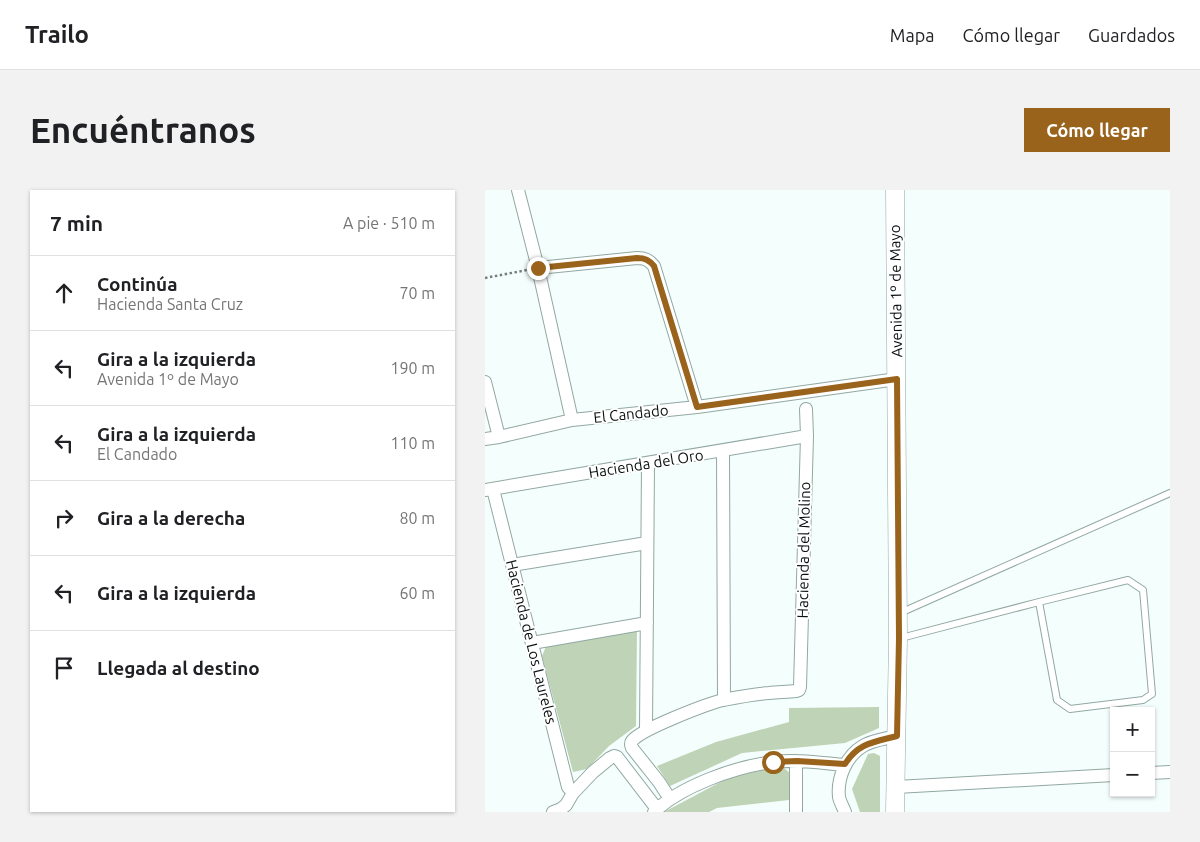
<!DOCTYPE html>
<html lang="es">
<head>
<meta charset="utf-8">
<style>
  :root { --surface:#fff; --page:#f2f2f2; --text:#202124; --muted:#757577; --line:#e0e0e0; --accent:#99631b }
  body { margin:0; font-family:Ubuntu,sans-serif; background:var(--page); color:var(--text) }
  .controls { position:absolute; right:15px; bottom:15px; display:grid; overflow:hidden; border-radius:0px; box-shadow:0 1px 4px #0004 }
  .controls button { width:45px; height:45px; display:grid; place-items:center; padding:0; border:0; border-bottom:1px solid var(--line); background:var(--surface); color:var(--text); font:25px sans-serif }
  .stop { position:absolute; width:15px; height:15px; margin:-11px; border:4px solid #99631b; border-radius:50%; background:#fff }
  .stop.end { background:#99631b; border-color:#fff; box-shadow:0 1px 5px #0008 }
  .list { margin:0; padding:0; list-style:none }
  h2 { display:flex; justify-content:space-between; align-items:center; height:65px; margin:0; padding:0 20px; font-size:21px }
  h2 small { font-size:16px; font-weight:400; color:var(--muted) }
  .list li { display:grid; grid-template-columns:32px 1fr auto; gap:15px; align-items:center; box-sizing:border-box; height:75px; padding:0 20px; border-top:1px solid var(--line) }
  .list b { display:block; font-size:19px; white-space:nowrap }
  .list p { margin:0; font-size:16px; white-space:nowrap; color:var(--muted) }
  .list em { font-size:16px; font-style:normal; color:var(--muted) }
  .icon { flex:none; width:28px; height:28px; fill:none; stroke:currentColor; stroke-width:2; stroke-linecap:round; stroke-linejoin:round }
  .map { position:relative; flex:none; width:685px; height:622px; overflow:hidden; border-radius:0px }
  header { display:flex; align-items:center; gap:30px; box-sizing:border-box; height:70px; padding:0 25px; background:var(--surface); border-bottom:1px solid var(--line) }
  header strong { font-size:24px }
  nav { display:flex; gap:28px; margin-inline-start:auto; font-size:18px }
  .intro { display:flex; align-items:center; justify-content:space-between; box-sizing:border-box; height:120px; padding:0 30px }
  h1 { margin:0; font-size:35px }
  .button { padding:12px 22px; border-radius:0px; background:var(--accent); color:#fff; font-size:18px; font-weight:700 }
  main { display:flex; gap:30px; padding:0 30px }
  aside { flex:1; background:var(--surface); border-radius:0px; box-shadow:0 1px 4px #0004 }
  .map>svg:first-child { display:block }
</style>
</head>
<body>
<header>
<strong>Trailo</strong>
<nav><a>Mapa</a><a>Cómo llegar</a><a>Guardados</a></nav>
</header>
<div class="intro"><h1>Encuéntranos</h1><a class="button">Cómo llegar</a></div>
<main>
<aside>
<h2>7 min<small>A pie · 510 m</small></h2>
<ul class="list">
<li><svg class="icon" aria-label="ahead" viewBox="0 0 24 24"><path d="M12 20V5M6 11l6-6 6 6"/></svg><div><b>Continúa</b><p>Hacienda Santa Cruz</p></div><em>70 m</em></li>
<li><svg class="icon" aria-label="left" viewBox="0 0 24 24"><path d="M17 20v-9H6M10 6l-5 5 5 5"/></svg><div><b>Gira a la izquierda</b><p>Avenida 1º de Mayo</p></div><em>190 m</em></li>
<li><svg class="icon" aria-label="left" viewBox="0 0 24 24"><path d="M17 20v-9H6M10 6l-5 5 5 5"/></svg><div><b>Gira a la izquierda</b><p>El Candado</p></div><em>110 m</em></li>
<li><svg class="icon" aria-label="right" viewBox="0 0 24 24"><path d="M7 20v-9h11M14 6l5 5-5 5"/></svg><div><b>Gira a la derecha</b></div><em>80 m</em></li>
<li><svg class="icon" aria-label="left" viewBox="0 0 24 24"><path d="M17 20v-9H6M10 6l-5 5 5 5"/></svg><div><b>Gira a la izquierda</b></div><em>60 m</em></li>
<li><svg class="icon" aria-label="arrive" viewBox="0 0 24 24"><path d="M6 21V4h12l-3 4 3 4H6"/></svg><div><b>Llegada al destino</b></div></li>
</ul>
</aside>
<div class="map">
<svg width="685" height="622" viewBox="0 0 685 622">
  <rect width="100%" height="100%" fill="#f4fefc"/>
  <!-- green -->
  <path fill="#bfd3b6" d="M152 439 151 536 124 556 102 579 88 582 57 466 62 454Z
    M394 517V538L360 553 257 563 185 596 172 576 231 552 304 532V518Z
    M389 563 395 566V622H375L367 599 383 564Z
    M299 578 306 584 304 610 232 618 224 622H179L243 588 277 580Z"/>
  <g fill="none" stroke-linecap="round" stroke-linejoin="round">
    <!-- service casing -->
    <g stroke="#91a8a3" stroke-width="8">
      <path id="service" d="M415 423 685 303
        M416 448 554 412 643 390 658 400 667 504 658 510 585 519 572 510 554 412"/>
    </g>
    <!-- minor casing -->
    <g stroke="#91a8a3" stroke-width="14">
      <path id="minor" d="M33 0 53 78 87 230
        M53 78 152 68C160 68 164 70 169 76L212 217
        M0 192 14 247
        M0 249 14 247 87 230 212 217 412 189
        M238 261 239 510
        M8 299 83 597 88 603
        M0 300 322 246
        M27 375 162 353
        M47 453 162 433
        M161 541 163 273
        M666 583 685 582
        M411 597 629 585
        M185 609 174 592 147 558C146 555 145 554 147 551 156 539 222 514 238 510 253 507 269 504 284 503 293 502 302 502 311 501L314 500 315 497 322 246 321 219
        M68 622 76 619 81 615 88 603 108 582 125 568 129 566 132 567 172 619
        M169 622C196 596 250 577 287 572 311 569 336 573 360 575
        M311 622V571
        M360 622C358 617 355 612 354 607 352 588 361 566 378 556 387 550 400 549 411 546"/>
    </g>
    <!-- secondary casing -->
    <g stroke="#91a8a3" stroke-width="19">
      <path id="secondary" d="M410 0 413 448 410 622"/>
    </g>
    <!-- path -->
    <path stroke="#77807e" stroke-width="2.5" stroke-dasharray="2.5 2.5" stroke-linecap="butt" d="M0 88 42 80"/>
    <!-- service -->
    <use href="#service" stroke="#fff" stroke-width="6"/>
    <!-- minor -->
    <use href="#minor" stroke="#fff" stroke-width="12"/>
    <!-- secondary -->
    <use href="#secondary" stroke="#fff" stroke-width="18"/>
  </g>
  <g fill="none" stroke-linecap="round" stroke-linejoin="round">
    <!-- route -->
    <path stroke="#99631b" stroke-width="6" d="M53 78 152 68C160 68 164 70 169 76L212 217 412 189 414 448 412 546C389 552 373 553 360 574L312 571 288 572"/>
  </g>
  <g text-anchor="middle" stroke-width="4" stroke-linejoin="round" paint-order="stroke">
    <!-- street labels -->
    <g font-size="15" fill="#08100f" stroke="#fff">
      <text transform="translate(411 101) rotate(-91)" y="5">Avenida 1º de Mayo</text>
      <text transform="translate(146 224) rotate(-6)" y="5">El Candado</text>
      <text transform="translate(161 274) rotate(-9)" y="5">Hacienda del Oro</text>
      <text transform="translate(319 360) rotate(-89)" y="5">Hacienda del Molino</text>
      <text transform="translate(46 452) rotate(76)" y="5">Hacienda de Los Laureles</text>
    </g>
  </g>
</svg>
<div class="controls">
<button>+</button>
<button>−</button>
</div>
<div class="stop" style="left:288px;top:572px"></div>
<div class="stop end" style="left:53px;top:78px"></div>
</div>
</main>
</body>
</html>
